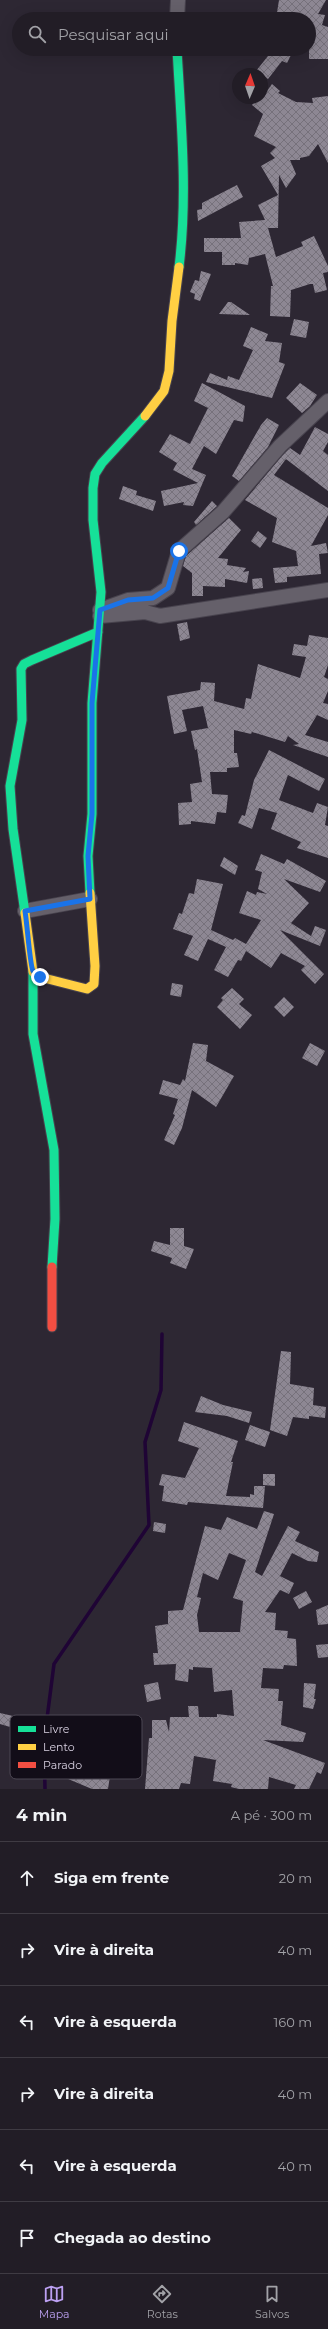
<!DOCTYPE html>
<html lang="pt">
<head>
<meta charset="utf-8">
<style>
  :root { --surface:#221d26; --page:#2a262e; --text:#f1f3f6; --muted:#a2a2a7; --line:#3f3b43; --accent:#bca0f2 }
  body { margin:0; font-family:Montserrat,sans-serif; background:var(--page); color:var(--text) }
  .compass { position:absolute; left:232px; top:68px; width:36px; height:36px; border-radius:50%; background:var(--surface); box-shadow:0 4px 16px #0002; rotate:2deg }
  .stop { position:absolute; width:12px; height:12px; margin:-9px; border:3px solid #1a73e8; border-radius:50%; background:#fff }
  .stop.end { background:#1a73e8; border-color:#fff; box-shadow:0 1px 4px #0008 }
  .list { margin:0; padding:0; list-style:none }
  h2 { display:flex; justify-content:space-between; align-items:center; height:52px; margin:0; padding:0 16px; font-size:17px }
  h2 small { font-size:13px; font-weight:400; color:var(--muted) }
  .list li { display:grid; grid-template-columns:26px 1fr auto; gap:12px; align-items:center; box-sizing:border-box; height:72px; padding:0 16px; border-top:1px solid var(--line) }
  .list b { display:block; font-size:15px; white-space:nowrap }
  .list em { font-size:13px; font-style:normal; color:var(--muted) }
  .icon { flex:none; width:22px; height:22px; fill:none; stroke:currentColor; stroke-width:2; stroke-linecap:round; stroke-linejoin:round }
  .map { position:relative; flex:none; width:328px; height:1789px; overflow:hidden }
  .search { position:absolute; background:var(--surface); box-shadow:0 4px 16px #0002; left:12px; right:12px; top:12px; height:44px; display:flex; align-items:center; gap:10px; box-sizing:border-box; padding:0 14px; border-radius:22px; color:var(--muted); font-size:15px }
  .sheet { height:484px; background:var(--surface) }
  nav { display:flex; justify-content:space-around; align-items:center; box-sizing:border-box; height:56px; border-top:1px solid var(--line); background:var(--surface); font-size:11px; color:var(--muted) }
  nav a { display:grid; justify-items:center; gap:2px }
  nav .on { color:var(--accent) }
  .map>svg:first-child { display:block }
</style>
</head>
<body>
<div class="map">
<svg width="328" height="1789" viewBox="0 0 328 1789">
  <defs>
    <pattern id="building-cross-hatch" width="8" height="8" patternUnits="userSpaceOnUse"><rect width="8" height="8" fill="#8d8793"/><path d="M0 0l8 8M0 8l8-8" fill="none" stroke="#76717b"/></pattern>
  </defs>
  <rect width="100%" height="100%" fill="#2d2733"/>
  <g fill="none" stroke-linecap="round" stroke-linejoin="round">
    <!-- stream -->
    <path stroke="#1f0435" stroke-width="3.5" d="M45 1789 44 1742 54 1664 149 1525 145 1442 161 1390 162 1334"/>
  </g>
  <!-- building -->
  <path fill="url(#building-cross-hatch)" fill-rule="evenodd" d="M279 0H326L318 14 325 15 322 25 328 27V59H309V19H276Z
    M252 49H294L287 63 282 61 268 79 256 71 268 56 252 52Z
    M272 84 280 91 278 93 296 102 313 103 312 98 328 96V163L318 144 309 156 300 158V160H290L296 174 286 188 279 175 278 228H268L276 257 303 246 301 242 314 236 328 266V272L323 273 327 290 315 293 313 284H310L291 290 290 317 270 316 271 286H273L265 254 249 258 248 265 235 263V265H222V252H204V238H241L239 222 265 220 258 205 278 195 261 166 275 158 270 153 276 147 254 136 263 114 252 105 257 98H262Z
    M237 185 243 197 198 221 197 210 202 209V203Z
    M201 271 211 274 200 301 194 299 195 294 190 292 195 280 199 281Z
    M228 302H231L250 315 219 314Z
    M294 319 309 322 306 338 290 335Z
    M251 327 268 334 265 341 282 343 279 362 285 364 272 398 206 382 210 373 227 380 228 376 239 380 253 350 243 346Z
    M202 383 245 406 243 422 234 420 216 454 204 446 192 469 206 475 193 506 183 505 184 502 164 506 161 491 198 483 173 470 177 463 159 452 170 434 190 444 208 408 194 401Z
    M300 383 317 395 310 406 302 413 286 398Z
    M267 418 279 425 268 447 239 481 232 476 261 425Z
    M315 427 328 434V442L323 451 328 455V491L282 456 290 448 300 455Z
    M282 456 286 459 274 475 328 508V515L311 546 326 543 328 553 319 554 321 574 287 577V582L275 583 273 568 298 566 296 551 272 542 277 518 245 500Z
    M123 486 137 491 136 495 156 501 153 511 119 499Z
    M212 501 217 506 196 525 194 522Z
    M229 518 241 530 218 558 228 559 227 565 246 568 243 572 249 571 247 583 225 579V587L203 586V596H192V573L183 566 186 556Z
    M258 531 267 538 260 548 251 541Z
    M262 578 263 588 253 589 252 579Z
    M187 622 190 638 180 641 177 624Z
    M309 635 328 638V665L324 677 328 679V691L323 703 328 704V720L317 715 305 735 328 742V757L293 745 299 744 288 736 285 742 252 732 251 734 234 730V753H237L239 767 227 768V772H210L212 794 228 795 226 813 217 812 215 824 191 821V824L179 825 178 803 192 802 190 784 202 782 197 749 195 750 191 731 208 728 203 706 182 710 187 731 174 734 167 696 200 690 201 682 215 683 214 701 244 709 246 698 251 699 258 664 300 678 306 657 292 655 294 644 307 646Z
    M269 750 325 779 319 791 288 775 279 800 313 813 317 803 328 807 325 825 328 826V858L297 848 301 842 271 829 277 813 259 808 252 829 238 823 242 815 245 816 254 780Z
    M261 854 284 864 287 859 326 881 320 892 284 879 309 903 291 923 311 936 315 926 326 930 320 946 280 930 324 974 315 984 301 970 305 966 281 953 271 968 246 951 241 961 238 960 228 977 214 970 226 947 208 939 198 961 184 955 193 936 173 929 179 913 182 914 189 893 194 894 197 879 223 884 211 930 233 940 235 938 246 944 261 920 239 913 247 891 256 895 257 892 267 894 258 889 262 872 255 870Z
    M224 857 238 866 235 875 220 866Z
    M172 983 183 985 181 997 170 995Z
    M232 988 244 999 239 1004 252 1015 240 1029 217 1007 223 1000 221 998Z
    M284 997 294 1007 284 1017 274 1007Z
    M193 1043 208 1045 206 1061 234 1076 216 1107 192 1090 182 1128 174 1145 164 1140 175 1115 173 1114 178 1099 159 1094 163 1080 180 1085 183 1079 185 1081Z
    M310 1043 325 1051 317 1066 302 1058Z
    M170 1228H184V1246L194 1249 186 1269 170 1263 172 1258 151 1251 154 1241 170 1245Z
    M281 1351 291 1352 290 1384 314 1388 313 1405 326 1407 325 1418 309 1416V1419L293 1417 287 1436 270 1430Z
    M201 1396 223 1405 252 1412 249 1423 227 1416 195 1412Z
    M184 1422 238 1441 231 1462H233L226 1496 250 1497V1494L254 1495V1486H265L263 1508 188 1502 187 1505 162 1501 164 1486 159 1485 162 1474 185 1478 199 1448 178 1441Z
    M250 1425 270 1432 265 1447 245 1440Z
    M263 1474H275V1486L263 1485Z
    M264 1511 274 1514 255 1572 262 1576 288 1526 300 1532 295 1541 319 1552 317 1562 308 1561 292 1553 280 1576 294 1583 289 1594 280 1590 265 1612 276 1613 275 1630 288 1631 287 1638 296 1639 297 1666 284 1665 283 1669 263 1668 261 1688 279 1689 278 1701H283L281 1725 306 1733 303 1742 263 1740 325 1763 321 1774 317 1772 309 1789H294L296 1785 269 1777 268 1789H239L231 1787 232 1784 213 1781 216 1760 194 1756 190 1784 181 1783 179 1789H145L149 1738H152V1720H166L169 1732 170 1717H189L188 1706H198L199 1717H217V1714L234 1716 232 1690 214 1692 212 1668 193 1667V1670L189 1669 188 1682 175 1680 176 1664 154 1665 153 1653H158L155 1626 168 1624V1611L183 1610 205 1526 221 1530 227 1517 257 1529ZM229 1553 246 1560 233 1598 243 1601 240 1632H199L197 1615 201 1598 197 1597 203 1573 218 1580Z
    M154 1522 166 1524 165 1533 153 1531Z
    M306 1591 312 1602 299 1609 293 1598Z
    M328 1605V1624L318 1625 316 1610Z
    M328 1644V1657L318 1658 316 1645Z
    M158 1682 161 1699 147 1702 144 1685Z
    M304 1683 316 1684 314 1699H316L313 1709 303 1707Z
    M0 1713 13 1716 10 1727 0 1724Z
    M104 1722 101 1759H129L131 1773 110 1776 108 1789H92L61 1776 65 1766 76 1771 81 1754 92 1758 93 1734 74 1736V1723Z"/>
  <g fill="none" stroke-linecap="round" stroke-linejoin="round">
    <!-- street casing -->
    <g stroke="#48434e" stroke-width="16">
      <path id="street" d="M177 19 178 0
        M100 610 128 600 153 598 168 588 179 551 223 512 280 446 328 401
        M100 616 145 612 160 616 328 590
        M25 911 90 899"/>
    </g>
    <!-- fast casing -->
    <g stroke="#48434e" stroke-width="11">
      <path id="fast" d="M177 49C181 121 188 195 179 267
        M90 893 88 856 92 814V703L101 592 93 520V488L95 474 102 463 145 416
        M25 913 13 829 10 786 22 720 21 669 24 664 32 660 98 632
        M33 972V1034L54 1150 55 1219 52 1267"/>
    </g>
    <!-- slow casing -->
    <g stroke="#48434e" stroke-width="11">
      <path id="slow" d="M145 416 164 391 169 371 172 321 179 267
        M25 913 33 972 40 977 87 989 94 984 95 966 90 893"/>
    </g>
    <!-- jam casing -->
    <g stroke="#48434e" stroke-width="11">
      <path id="jam" d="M52 1267V1327"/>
    </g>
    <!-- street -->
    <use href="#street" stroke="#65606a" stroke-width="14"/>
    <!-- fast -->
    <use href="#fast" stroke="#16e098" stroke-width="9"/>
    <!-- slow -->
    <use href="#slow" stroke="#ffcf43" stroke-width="9"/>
    <!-- jam -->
    <use href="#jam" stroke="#f24e42" stroke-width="9"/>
  </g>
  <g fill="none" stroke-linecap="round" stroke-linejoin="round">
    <!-- route -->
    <path stroke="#1a73e8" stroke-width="5" d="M40 977C38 975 34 974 33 971 30 966 27 922 25 911L90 899 88 856 92 814V703L100 610 128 600 153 598 168 588 179 551"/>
  </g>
  <!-- legend -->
  <rect x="10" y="1715" width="132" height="64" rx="6" fill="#120d18" stroke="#4d4854" stroke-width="1"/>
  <rect x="18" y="1726" width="18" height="6" fill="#16e098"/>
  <rect x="18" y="1744" width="18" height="6" fill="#ffcf43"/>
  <rect x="18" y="1762" width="18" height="6" fill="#f24e42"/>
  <g font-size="11" fill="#d8d1e1">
    <text x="43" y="1733">Livre</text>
    <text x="43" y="1751">Lento</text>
    <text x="43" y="1769">Parado</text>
  </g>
</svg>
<svg class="compass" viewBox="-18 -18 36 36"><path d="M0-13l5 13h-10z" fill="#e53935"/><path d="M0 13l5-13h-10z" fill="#a2a2a7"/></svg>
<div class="stop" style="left:179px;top:551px"></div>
<div class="stop end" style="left:40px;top:977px"></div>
<div class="search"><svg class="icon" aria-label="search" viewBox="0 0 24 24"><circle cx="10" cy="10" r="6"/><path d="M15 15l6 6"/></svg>Pesquisar aqui</div>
</div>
<section class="sheet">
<h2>4 min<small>A pé · 300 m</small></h2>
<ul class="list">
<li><svg class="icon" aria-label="ahead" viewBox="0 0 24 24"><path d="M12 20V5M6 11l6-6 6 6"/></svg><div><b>Siga em frente</b></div><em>20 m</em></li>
<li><svg class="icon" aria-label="right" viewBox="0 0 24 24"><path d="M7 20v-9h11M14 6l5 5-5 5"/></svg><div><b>Vire à direita</b></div><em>40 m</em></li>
<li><svg class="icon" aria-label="left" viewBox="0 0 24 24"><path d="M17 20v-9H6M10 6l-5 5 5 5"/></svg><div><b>Vire à esquerda</b></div><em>160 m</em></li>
<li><svg class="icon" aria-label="right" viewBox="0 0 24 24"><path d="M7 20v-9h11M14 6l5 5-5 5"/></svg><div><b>Vire à direita</b></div><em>40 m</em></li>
<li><svg class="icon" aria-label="left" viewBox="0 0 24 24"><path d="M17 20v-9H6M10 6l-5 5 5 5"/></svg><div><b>Vire à esquerda</b></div><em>40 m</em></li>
<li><svg class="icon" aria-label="arrive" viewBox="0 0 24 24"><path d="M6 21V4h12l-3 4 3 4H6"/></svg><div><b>Chegada ao destino</b></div></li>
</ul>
</section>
<nav>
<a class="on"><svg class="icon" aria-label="map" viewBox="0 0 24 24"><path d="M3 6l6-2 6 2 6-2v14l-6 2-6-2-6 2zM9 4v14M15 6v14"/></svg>Mapa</a>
<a><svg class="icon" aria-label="directions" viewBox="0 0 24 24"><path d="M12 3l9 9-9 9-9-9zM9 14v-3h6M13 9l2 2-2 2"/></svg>Rotas</a>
<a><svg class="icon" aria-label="saved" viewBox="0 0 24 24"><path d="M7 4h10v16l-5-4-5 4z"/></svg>Salvos</a>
</nav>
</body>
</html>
